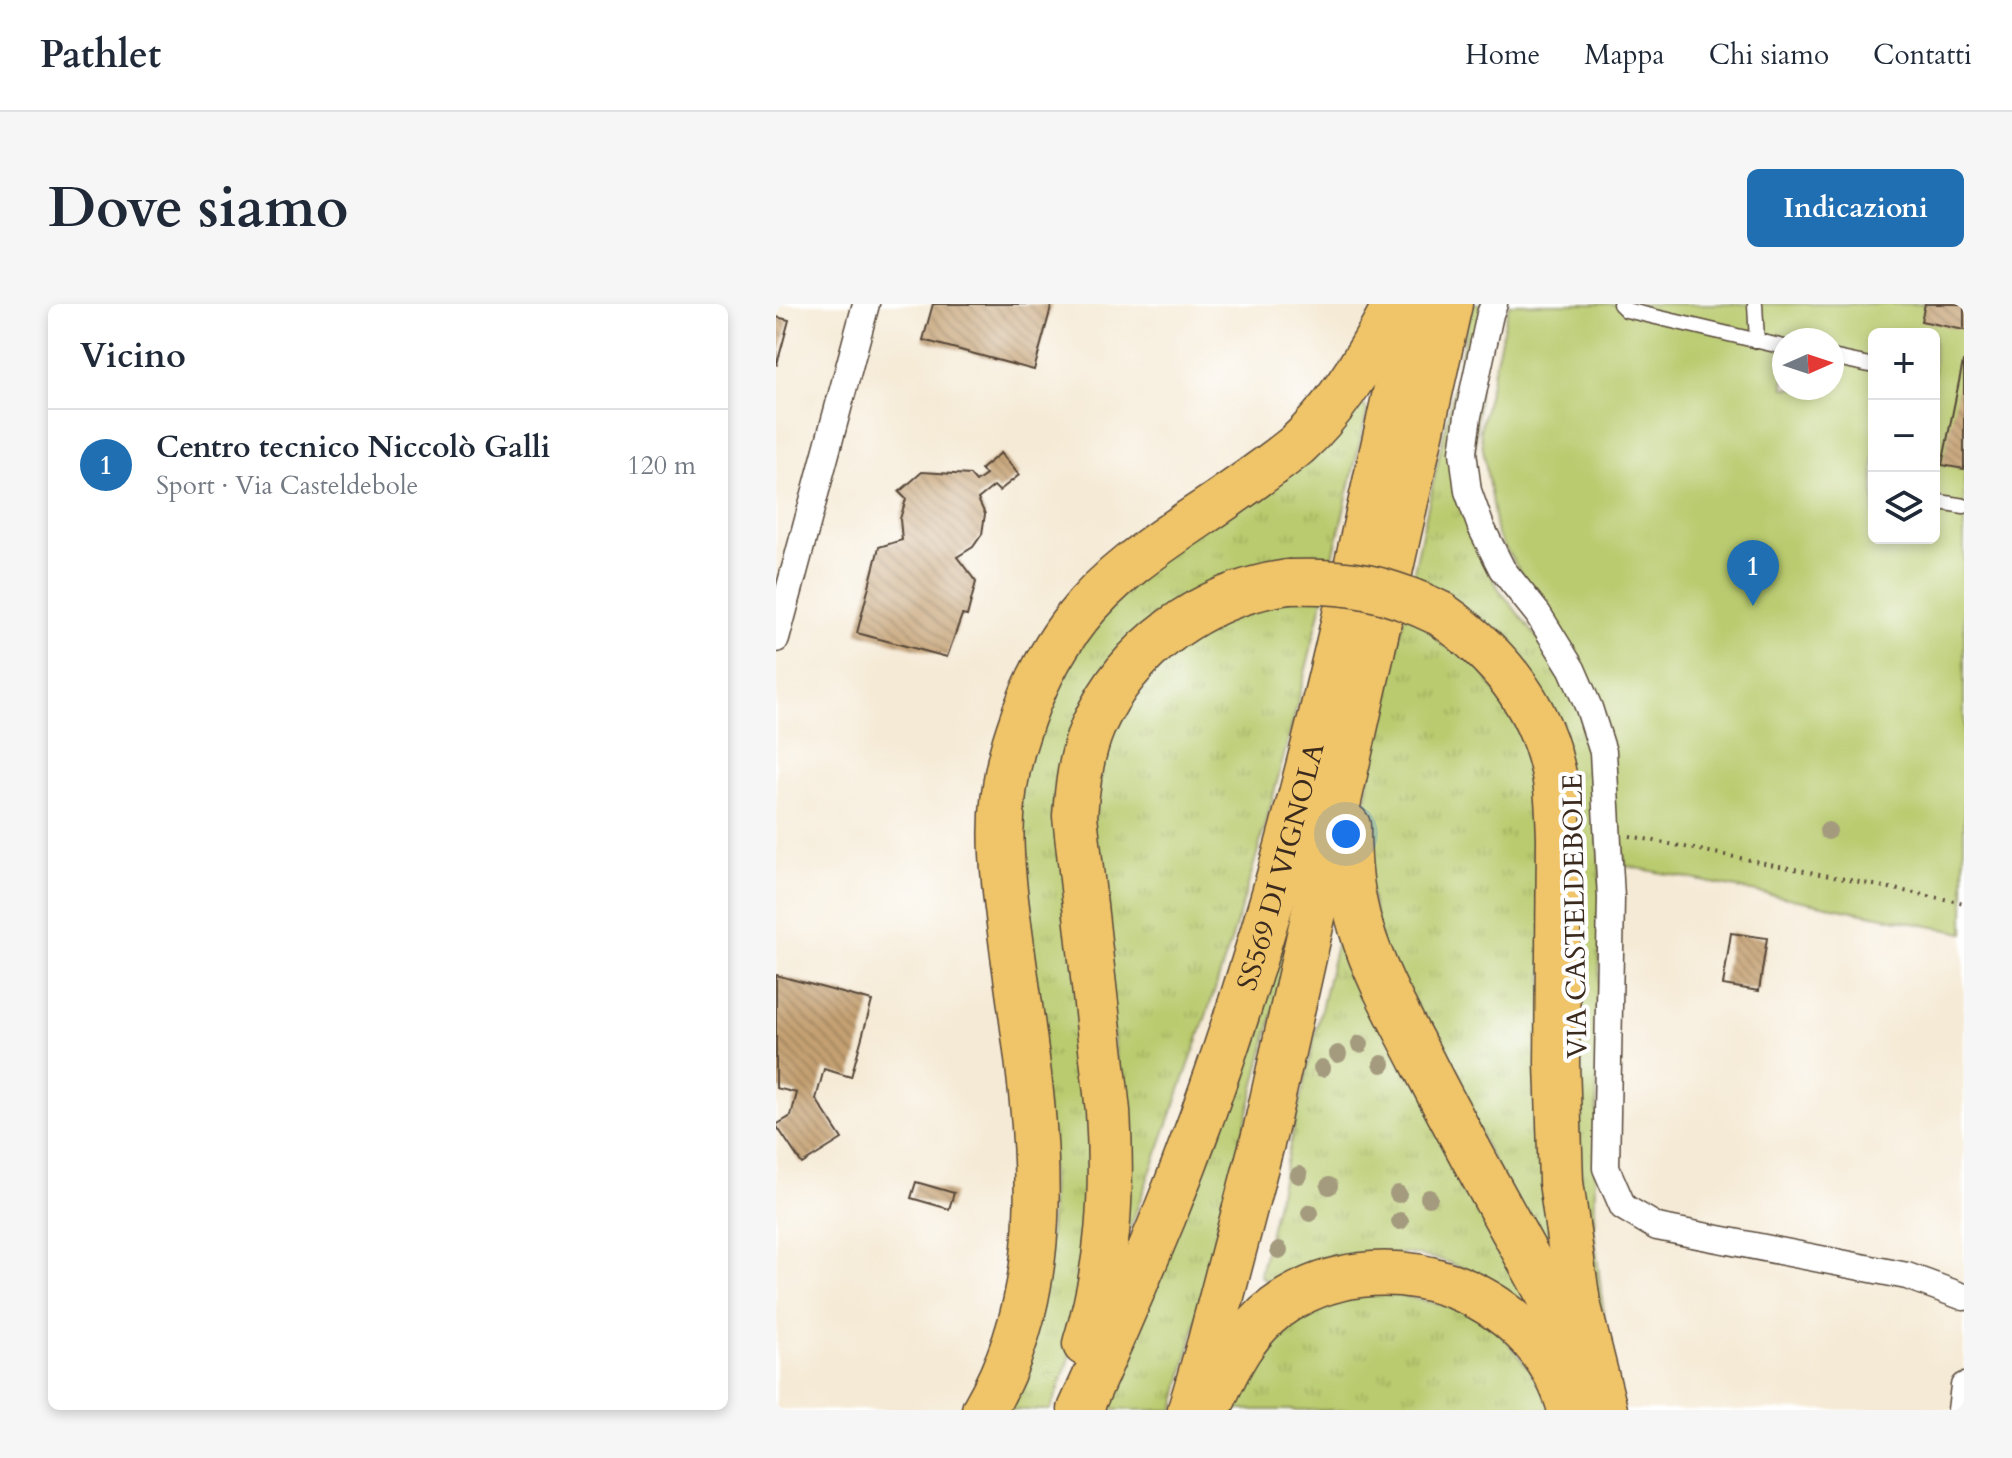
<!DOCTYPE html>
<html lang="it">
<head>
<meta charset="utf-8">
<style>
  :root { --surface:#fff; --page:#f6f6f7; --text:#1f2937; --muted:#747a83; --line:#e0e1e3; --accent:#1f6fb2 }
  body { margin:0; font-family:Cardo,serif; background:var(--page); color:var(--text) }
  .controls { position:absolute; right:24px; top:24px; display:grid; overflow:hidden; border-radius:12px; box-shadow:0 4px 12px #0003 }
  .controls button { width:72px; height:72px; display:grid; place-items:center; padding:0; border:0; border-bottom:2px solid var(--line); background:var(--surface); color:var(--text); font:40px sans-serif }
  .compass { position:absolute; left:996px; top:24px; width:72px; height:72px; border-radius:50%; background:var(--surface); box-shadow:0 4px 12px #0003; rotate:87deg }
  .you { position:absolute; left:570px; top:530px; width:28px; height:28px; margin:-20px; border:6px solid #fff; border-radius:50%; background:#1a73e8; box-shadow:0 0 0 12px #1a73e833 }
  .badge { display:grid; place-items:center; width:52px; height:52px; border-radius:50%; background:var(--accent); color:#fff; font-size:26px; font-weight:700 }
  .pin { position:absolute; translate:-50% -66px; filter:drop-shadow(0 2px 4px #0008) }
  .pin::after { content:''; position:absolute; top:42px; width:28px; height:24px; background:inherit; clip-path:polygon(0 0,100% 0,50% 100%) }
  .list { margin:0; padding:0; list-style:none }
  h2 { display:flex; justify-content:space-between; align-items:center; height:104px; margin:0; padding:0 32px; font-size:34px }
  h2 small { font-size:26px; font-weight:400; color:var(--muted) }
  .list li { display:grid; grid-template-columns:52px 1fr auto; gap:24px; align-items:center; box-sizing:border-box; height:112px; padding:0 32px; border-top:2px solid var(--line) }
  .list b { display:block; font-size:30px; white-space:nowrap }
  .list p { margin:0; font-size:26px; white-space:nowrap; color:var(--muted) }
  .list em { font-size:26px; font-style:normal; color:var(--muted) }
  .icon { flex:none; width:44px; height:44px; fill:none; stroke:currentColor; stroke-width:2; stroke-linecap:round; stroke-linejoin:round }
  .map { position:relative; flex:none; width:1188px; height:1106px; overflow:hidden; border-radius:12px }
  header { display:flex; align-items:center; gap:48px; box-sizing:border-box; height:112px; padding:0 40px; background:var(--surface); border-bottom:2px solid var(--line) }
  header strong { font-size:38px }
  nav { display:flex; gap:44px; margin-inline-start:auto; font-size:28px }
  .intro { display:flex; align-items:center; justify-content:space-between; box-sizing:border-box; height:192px; padding:0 48px }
  h1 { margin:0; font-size:56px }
  .button { padding:20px 36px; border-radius:12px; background:var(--accent); color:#fff; font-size:28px; font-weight:700 }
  main { display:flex; gap:48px; padding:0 48px }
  aside { flex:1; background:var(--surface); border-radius:12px; box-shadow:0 4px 12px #0003 }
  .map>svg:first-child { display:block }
</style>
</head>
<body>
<header>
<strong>Pathlet</strong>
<nav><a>Home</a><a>Mappa</a><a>Chi siamo</a><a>Contatti</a></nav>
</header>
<div class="intro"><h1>Dove siamo</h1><a class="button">Indicazioni</a></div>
<main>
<aside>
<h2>Vicino<small></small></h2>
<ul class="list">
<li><span class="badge">1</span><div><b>Centro tecnico Niccolò Galli</b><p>Sport · Via Casteldebole</p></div><em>120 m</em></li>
</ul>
</aside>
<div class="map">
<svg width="1188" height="1106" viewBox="0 0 1188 1106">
  <defs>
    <pattern id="grass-tufts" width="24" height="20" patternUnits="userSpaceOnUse" patternTransform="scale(2)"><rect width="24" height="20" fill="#b9cb6e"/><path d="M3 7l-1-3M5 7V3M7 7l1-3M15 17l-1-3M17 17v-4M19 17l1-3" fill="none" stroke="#a0ae5f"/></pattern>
    <pattern id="building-back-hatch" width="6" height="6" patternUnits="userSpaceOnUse" patternTransform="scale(2)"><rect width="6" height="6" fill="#c4a072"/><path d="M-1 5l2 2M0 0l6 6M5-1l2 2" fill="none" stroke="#a0835d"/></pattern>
  </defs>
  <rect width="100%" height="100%" fill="#fff"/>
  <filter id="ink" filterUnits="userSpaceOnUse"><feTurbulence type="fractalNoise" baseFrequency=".0125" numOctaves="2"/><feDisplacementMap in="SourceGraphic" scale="16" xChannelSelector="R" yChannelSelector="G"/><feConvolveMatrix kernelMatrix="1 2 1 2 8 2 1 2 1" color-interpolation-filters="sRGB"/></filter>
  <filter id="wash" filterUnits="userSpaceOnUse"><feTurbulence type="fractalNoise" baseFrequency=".006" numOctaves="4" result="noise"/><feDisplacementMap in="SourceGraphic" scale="32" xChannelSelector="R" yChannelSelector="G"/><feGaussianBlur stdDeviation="1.8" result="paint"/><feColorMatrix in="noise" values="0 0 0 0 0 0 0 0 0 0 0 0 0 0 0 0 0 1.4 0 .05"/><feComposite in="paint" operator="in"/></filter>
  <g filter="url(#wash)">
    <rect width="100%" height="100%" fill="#f5ead5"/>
    <!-- grass -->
    <path fill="url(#grass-tufts)" stroke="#7a7a46" stroke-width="2" d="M696 0H709L694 220 707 257 723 285 783 362 805 411 817 450 825 588 818 928 839 1106 805 951 795 493 698 355 761 454 776 968 606 645 586 546 589 504 594 469Z
      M577 98 589 102 591 107C552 275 514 443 464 608 431 715 392 819 354 924L348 923C349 907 351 891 351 875 349 792 333 709 323 628 316 576 306 523 315 471 319 445 331 421 345 399 390 329 437 304 517 289V260C505 262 492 262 481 266 439 278 403 300 371 329 316 377 281 448 285 523 286 551 291 579 295 607 300 646 305 684 311 722L307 729C317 815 329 904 312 990 304 1030 289 1068 274 1106H225C268 1024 280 932 274 840 267 778 259 716 251 653 245 601 235 548 240 496 248 404 299 321 369 263 411 228 460 202 504 170 533 150 556 125 577 98Z
      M541 531 398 1106H322Z
      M564 623 795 1062 695 967 666 956 629 949 524 967 499 979 489 976 484 971Z
      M593 984 711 1011 785 1106H448L471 1054 517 1011Z"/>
    <!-- pitch -->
    <path fill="#b9cb6e" stroke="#7a7a46" stroke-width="2" fill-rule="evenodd" d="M733 0H1188V629L850 562 809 370 721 231 704 126ZM1098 30H1158V234H1098ZM1008 36H1056V84H1008Z"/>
    <g id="blocks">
      <!-- building -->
      <path fill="url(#building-back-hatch)" d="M157 0H276L258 66 147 36Z
        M1149 0H1188V26L1145 17Z
        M0 13 13 16 1 60 0 59Z
        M1187 58H1188V165L1166 161Z
        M225 149 243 171 223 187 218 182 202 195 209 210 206 230 197 243 181 253 200 278 191 312 186 311 171 353 81 329 103 243 126 236 124 215 130 195 123 188 146 168 194 171 200 178 210 171 205 165Z
        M955 629 991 634 983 687 947 681Z
        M0 671 96 697 75 773 48 765 40 795 66 835 26 860 0 821 15 812 21 789 0 784Z
        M140 878 178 889 173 905 135 894Z"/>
    </g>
  </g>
  <g filter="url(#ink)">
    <use href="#blocks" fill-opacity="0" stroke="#574739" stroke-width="2"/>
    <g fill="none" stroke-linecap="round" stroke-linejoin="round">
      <!-- lane casing -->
      <g stroke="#574739" stroke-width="17">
        <path id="lane" d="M844 0 850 6 1008 43
          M979 0 981 37
          M1056 53 1098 62
          M1158 197 1188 202"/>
      </g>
      <!-- street casing -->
      <g stroke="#574739" stroke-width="29">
        <path id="street" d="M718 0 714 10 692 112 687 148 692 187 705 223 726 265 762 310 796 365 813 404 827 448 835 594 830 864 847 903 881 923 1131 972 1188 993
          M0 335 90 0
          M1185 1106 1188 1082"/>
      </g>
      <!-- highway casing -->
      <g stroke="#574739" stroke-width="47">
        <g id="highway">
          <path d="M665 310C721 349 762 398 777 466 782 488 782 512 783 534L781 759 785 878 802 999 829 1106"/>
          <path d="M572 522C572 556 575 592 585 624 599 671 624 714 646 757 689 842 737 925 782 1009L794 1038"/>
          <path d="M309 1040C333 962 337 888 332 807L299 512C301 482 305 450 317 422 353 343 427 290 512 278"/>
          <path d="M438 1094C453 1060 470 1027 500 1004 603 929 761 983 794 1106"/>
          <path d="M208 1106C291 964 256 796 236 643 226 565 216 505 242 428 255 387 274 348 300 315 339 264 397 230 449 194 473 177 498 160 521 141 562 104 595 48 620 0"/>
          <path id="s1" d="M304 1106C333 1042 361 977 388 912 430 808 466 700 497 593 553 397 594 198 639 0"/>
          <path d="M414 1106 433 1041 489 828 674 0"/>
        </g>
      </g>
      <!-- path -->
      <path stroke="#574739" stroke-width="4" stroke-dasharray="2 6" stroke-linecap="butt" d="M854 532 1188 599"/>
      <!-- lane -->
      <use href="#lane" stroke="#fff" stroke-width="14"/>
      <!-- street -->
      <use href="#street" stroke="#fff" stroke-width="26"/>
      <!-- highway -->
      <use href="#highway" stroke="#f0c469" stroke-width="44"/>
      <!-- highway-bridge casing -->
      <g stroke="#574739" stroke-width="47" stroke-linecap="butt">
        <path id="highway-bridge" d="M512 278C572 276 610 283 665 310"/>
      </g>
      <!-- highway-bridge -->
      <use href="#highway-bridge" stroke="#f0c469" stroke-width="44"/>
    </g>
    <!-- trees -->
    <g fill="#a49b7e">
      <circle cx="1052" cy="527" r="9"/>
      <circle cx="584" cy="740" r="9"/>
      <circle cx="562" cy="750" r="9"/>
      <circle cx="606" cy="760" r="9"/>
      <circle cx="546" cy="764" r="9"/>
      <circle cx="523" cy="871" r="9"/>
      <circle cx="553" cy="882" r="9"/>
      <circle cx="622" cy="890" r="9"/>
      <circle cx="653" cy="894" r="9"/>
      <circle cx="534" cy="909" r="9"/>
      <circle cx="624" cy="917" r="9"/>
      <circle cx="503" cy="946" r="9"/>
    </g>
  </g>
  <g text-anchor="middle" stroke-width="8" stroke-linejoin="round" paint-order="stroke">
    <!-- street labels -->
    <g font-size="28" fill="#3b2a1e" stroke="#fff">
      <text dy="10" stroke="none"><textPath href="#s1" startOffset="580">SS569 DI VIGNOLA</textPath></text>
      <text transform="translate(798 612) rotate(-91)" y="10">VIA CASTELDEBOLE</text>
    </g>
  </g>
</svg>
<div class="controls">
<button>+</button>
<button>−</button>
<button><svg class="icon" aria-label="layers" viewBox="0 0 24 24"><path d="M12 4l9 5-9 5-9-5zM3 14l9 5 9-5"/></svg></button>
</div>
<svg class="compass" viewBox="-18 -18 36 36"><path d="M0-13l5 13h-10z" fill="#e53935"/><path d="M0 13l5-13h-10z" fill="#747a83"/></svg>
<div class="you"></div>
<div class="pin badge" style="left:977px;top:302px">1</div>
</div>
</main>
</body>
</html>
